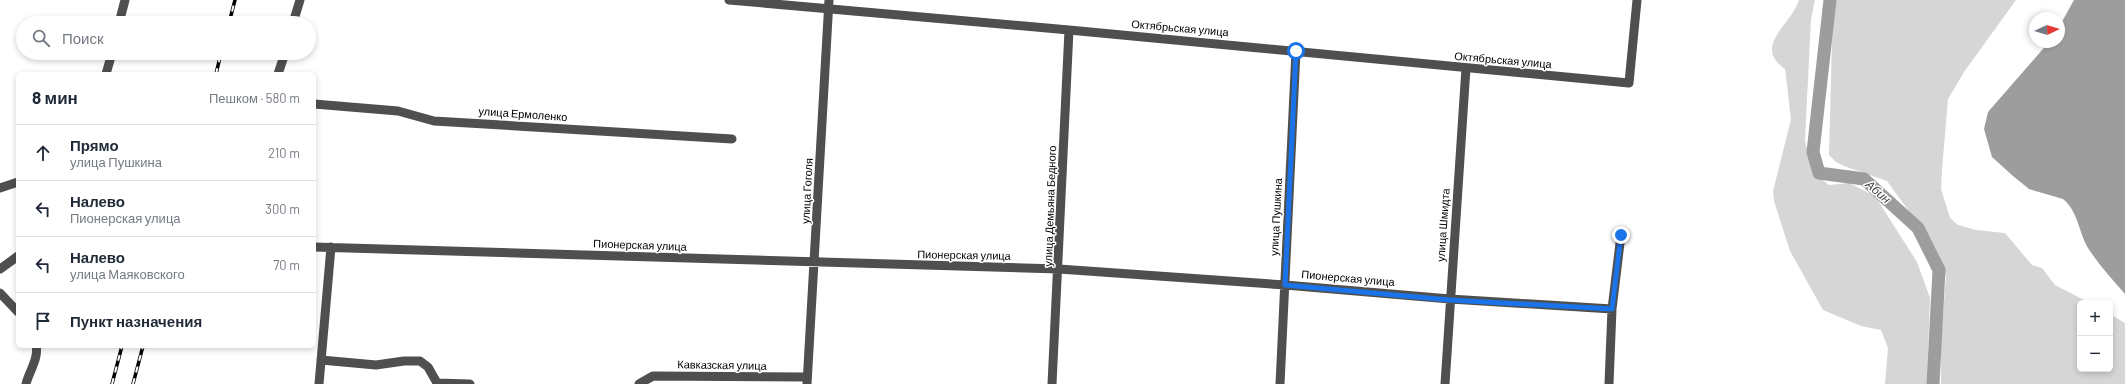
<!DOCTYPE html>
<html lang="ru">
<head>
<meta charset="utf-8">
<style>
  :root { --surface:#fff; --page:#f2f2f3; --text:#1f2937; --muted:#747a83; --line:#e0e1e3 }
  body { margin:0; font-family:Barlow,sans-serif; background:var(--page); color:var(--text) }
  .controls { position:absolute; right:12px; bottom:12px; display:grid; overflow:hidden; border-radius:6px; box-shadow:0 2px 6px #0003 }
  .controls button { width:36px; height:36px; display:grid; place-items:center; padding:0; border:0; border-bottom:1px solid var(--line); background:var(--surface); color:var(--text); font:20px sans-serif }
  .compass { position:absolute; left:2029px; top:12px; width:36px; height:36px; border-radius:50%; background:var(--surface); box-shadow:0 2px 6px #0003; rotate:86deg }
  .stop { position:absolute; width:12px; height:12px; margin:-9px; border:3px solid #1a73e8; border-radius:50%; background:#fff }
  .stop.end { background:#1a73e8; border-color:#fff; box-shadow:0 1px 4px #0008 }
  .list { margin:0; padding:0; list-style:none }
  h2 { display:flex; justify-content:space-between; align-items:center; height:52px; margin:0; padding:0 16px; font-size:17px }
  h2 small { font-size:13px; font-weight:400; color:var(--muted) }
  .list li { display:grid; grid-template-columns:26px 1fr auto; gap:12px; align-items:center; box-sizing:border-box; height:56px; padding:0 16px; border-top:1px solid var(--line) }
  .list b { display:block; font-size:15px; white-space:nowrap }
  .list p { margin:0; font-size:13px; white-space:nowrap; color:var(--muted) }
  .list em { font-size:13px; font-style:normal; color:var(--muted) }
  .icon { flex:none; width:22px; height:22px; fill:none; stroke:currentColor; stroke-width:2; stroke-linecap:round; stroke-linejoin:round }
  .map { position:relative; flex:none; width:2125px; height:384px; overflow:hidden }
  .search { position:absolute; background:var(--surface); box-shadow:0 2px 6px #0003; left:16px; top:16px; width:300px; height:44px; display:flex; align-items:center; gap:10px; box-sizing:border-box; padding:0 14px; border-radius:22px; color:var(--muted); font-size:15px }
  .panel { position:absolute; background:var(--surface); box-shadow:0 2px 6px #0003; left:16px; top:72px; width:300px; height:276px; border-radius:6px }
  .map>svg:first-child { display:block }
</style>
</head>
<body>
<div class="map">
<svg width="2125" height="384" viewBox="0 0 2125 384">
  <rect width="100%" height="100%" fill="#fff"/>
  <!-- green -->
  <path fill="#d6d6d6" d="M1799 0H1815L1811 19 1805 140 1812 172 1829 185 1849 183 1875 196 1917 262 1930 298 1927 384H1885L1888 348 1881 330 1861 326 1823 310 1790 251 1774 201 1773 191 1791 119 1785 69C1752 45 1791 26 1799 0Z
    M1835 0H2016L1964 72 1948 99 1942 170 1941 189 1950 218 1958 225 1976 230 2005 233 2032 265 2042 268 2055 285 2090 303H2080V369H2110V314L2125 323V384H1941V342L1946 277 1935 247 1887 181 1844 166 1836 162 1829 155 1832 41Z"/>
  <!-- water -->
  <path fill="#9d9d9d" d="M2074 0H2125V294C2112 279 2099 265 2088 248 2079 233 2078 211 2063 199L2029 189 2013 176 1992 157 1984 129 1988 112 2049 42H2059V27Z"/>
  <g fill="none" stroke-linecap="round" stroke-linejoin="round">
    <!-- river -->
    <path stroke="#9d9d9d" stroke-width="13" d="M1830 0 1813 152 1819 173 1864 179 1918 228 1939 270 1933 384"/>
    <!-- minor -->
    <path stroke="#4f4f4f" stroke-width="9" d="M729 0 1069 30 1629 83 1637 0
      M119 23 125 0
      M293 23 300 0
      M106 74 112 53
      M278 74 285 53
      M314 104 398 111 434 121 732 139
      M0 188 18 182
      M314 247 1059 269 1285 285 1450 299 1612 309
      M0 269 18 256
      M0 293 18 312
      M321 360 376 365 404 361H420L428 367 437 383 470 384
      M26 384C29 372 39 358 36 346
      M319 384 331 247
      M639 384 653 376 807 377
      M807 384 829 0
      M1052 384 1069 30
      M1280 384 1296 51
      M1445 384 1466 68
      M1609 384 1612 309 1621 235"/>
    <!-- rail casing -->
    <g stroke="#000" stroke-width="3.5">
      <path id="rail" d="M229 23 235 0
        M216 74 221 53
        M112 384 122 346
        M133 384 143 346"/>
    </g>
    <!-- rail -->
    <use href="#rail" stroke="#fff" stroke-width="2" stroke-dasharray="6" stroke-linecap="butt"/>
  </g>
  <g fill="none" stroke-linecap="round" stroke-linejoin="round">
    <!-- route -->
    <path stroke="#1a73e8" stroke-width="5" d="M1296 51 1285 285 1450 300 1612 309 1621 235"/>
  </g>
  <g text-anchor="middle" stroke-width="3" stroke-linejoin="round" paint-order="stroke">
    <!-- street labels -->
    <g font-size="11" fill="#000" stroke="#fff">
      <text transform="translate(1180 28) rotate(5)" y="4">Октябрьская улица</text>
      <text transform="translate(1503 60) rotate(5)" y="4">Октябрьская улица</text>
      <text transform="translate(523 114) rotate(4)" y="4">улица Ермоленко</text>
      <text transform="translate(807 191) rotate(-87)" y="4">улица Гоголя</text>
      <text transform="translate(1050 206) rotate(-88)" y="4">улица Демьяна Бедного</text>
      <text transform="translate(1276 217) rotate(-87)" y="4">улица Пушкина</text>
      <text transform="translate(1443 225) rotate(-86)" y="4">улица Шмидта</text>
      <text transform="translate(640 245) rotate(2)" y="4">Пионерская улица</text>
      <text transform="translate(964 255) rotate(1)" y="4">Пионерская улица</text>
      <text transform="translate(1348 278) rotate(5)" y="4">Пионерская улица</text>
      <text transform="translate(722 365) rotate(1)" y="4">Кавказская улица</text>
    </g>
    <!-- water labels -->
    <g font-size="12" font-style="italic" fill="#3e3e3e" stroke="#fff">
      <text transform="translate(1878 192) rotate(41)" y="4">Абин</text>
    </g>
  </g>
</svg>
<div class="controls">
<button>+</button>
<button>−</button>
</div>
<svg class="compass" viewBox="-18 -18 36 36"><path d="M0-13l5 13h-10z" fill="#e53935"/><path d="M0 13l5-13h-10z" fill="#747a83"/></svg>
<div class="stop" style="left:1296px;top:51px"></div>
<div class="stop end" style="left:1621px;top:235px"></div>
<div class="search"><svg class="icon" aria-label="search" viewBox="0 0 24 24"><circle cx="10" cy="10" r="6"/><path d="M15 15l6 6"/></svg>Поиск</div>
<section class="panel">
<h2>8 мин<small>Пешком · 580 m</small></h2>
<ul class="list">
<li><svg class="icon" aria-label="ahead" viewBox="0 0 24 24"><path d="M12 20V5M6 11l6-6 6 6"/></svg><div><b>Прямо</b><p>улица Пушкина</p></div><em>210 m</em></li>
<li><svg class="icon" aria-label="left" viewBox="0 0 24 24"><path d="M17 20v-9H6M10 6l-5 5 5 5"/></svg><div><b>Налево</b><p>Пионерская улица</p></div><em>300 m</em></li>
<li><svg class="icon" aria-label="left" viewBox="0 0 24 24"><path d="M17 20v-9H6M10 6l-5 5 5 5"/></svg><div><b>Налево</b><p>улица Маяковского</p></div><em>70 m</em></li>
<li><svg class="icon" aria-label="arrive" viewBox="0 0 24 24"><path d="M6 21V4h12l-3 4 3 4H6"/></svg><div><b>Пункт назначения</b></div></li>
</ul>
</section>
</div>
</body>
</html>
